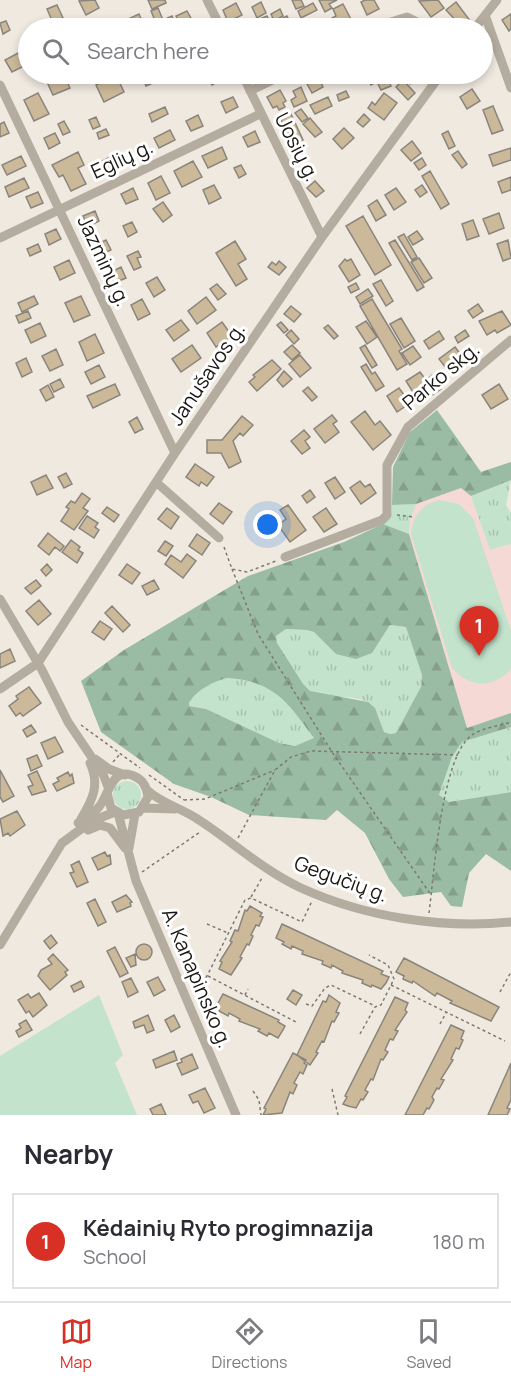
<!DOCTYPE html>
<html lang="en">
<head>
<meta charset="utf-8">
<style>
  :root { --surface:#fff; --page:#f2f2f3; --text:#2b2b33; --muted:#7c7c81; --line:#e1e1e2; --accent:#d93025 }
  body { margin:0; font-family:Manrope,sans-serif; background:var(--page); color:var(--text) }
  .you { position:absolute; left:268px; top:525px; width:21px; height:21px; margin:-15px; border:4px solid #fff; border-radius:50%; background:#1a73e8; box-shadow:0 0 0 9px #1a73e833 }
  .badge { display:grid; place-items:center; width:39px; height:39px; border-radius:50%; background:var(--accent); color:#fff; font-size:20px; font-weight:700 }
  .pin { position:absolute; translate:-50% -50px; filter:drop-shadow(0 2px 3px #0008) }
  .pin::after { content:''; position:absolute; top:32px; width:21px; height:18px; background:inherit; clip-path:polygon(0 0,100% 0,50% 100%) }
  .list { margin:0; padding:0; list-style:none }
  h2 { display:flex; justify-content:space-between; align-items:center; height:78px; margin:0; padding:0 24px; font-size:26px }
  h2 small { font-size:20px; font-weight:400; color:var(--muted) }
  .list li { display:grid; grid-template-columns:39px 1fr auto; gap:18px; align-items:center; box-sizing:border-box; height:96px; margin:0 12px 12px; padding:0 12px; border:2px solid var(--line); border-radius:0px }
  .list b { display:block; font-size:22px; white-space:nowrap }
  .list p { margin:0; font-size:20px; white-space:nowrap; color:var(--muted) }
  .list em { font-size:20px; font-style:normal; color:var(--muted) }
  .icon { flex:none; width:33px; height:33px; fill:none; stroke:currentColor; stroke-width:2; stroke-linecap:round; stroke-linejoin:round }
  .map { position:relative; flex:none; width:511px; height:1115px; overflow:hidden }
  .search { position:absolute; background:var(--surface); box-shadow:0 3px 9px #0003; left:18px; right:18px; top:18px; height:66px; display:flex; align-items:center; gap:15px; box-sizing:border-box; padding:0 21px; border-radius:33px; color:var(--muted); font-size:22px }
  .sheet { height:186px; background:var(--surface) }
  nav { display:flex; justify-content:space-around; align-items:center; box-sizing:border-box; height:84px; border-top:2px solid var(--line); background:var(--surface); font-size:16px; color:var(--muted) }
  nav a { display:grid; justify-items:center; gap:3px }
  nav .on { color:var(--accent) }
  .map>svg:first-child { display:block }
</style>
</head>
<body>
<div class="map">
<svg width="511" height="1115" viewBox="0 0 511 1115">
  <defs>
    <pattern id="grass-tufts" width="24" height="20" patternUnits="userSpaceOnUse" patternTransform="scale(1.5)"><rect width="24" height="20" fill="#c3e3cc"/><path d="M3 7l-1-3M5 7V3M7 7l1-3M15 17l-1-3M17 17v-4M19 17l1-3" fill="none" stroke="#a7c2ae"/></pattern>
    <pattern id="forest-firs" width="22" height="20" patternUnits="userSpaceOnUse" patternTransform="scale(1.5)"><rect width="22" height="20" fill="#9abba4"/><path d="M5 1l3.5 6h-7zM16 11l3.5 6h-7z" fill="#84a08c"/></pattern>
  </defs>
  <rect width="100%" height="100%" fill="#efe9e0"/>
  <!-- education -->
  <path fill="#f4d9d5" d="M461 488 471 496 490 550 511 544V713L467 728 409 534 410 521 416 504Z"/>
  <!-- grass -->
  <path fill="url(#grass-tufts)" d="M511 480 506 505 511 513V544L490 550 471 496Z
    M416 504 410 521 409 534 383 524 392 513V505Z
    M390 625 406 627 422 675V686L396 733 390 734 384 732C381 725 379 716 375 710 360 688 328 704 309 690 295 680 286 658 277 643L276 636 286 629 307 630 314 632 324 641 372 653Z
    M227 678C275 681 288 703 314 738L295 746 279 743 206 709 189 706C189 692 215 681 227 678Z
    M511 727V792L448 802 439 795 452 757 462 742Z
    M113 795a14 14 0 1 1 28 0a14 14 0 1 1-28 0Z"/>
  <!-- forest -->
  <path fill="url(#forest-firs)" fill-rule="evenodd" d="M437 410 481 472 511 462V480L471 496 461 488 416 504 392 505 393 467 410 432Z
    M383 524 409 534 467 728 511 713V727L462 742 452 757 439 795 449 802 511 792V871L486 854 469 873 462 907 451 906 441 892 403 897 389 879 365 833 337 810 326 820 249 815 211 797 174 784 101 732 81 681 124 650 248 576 344 542ZM390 625 406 627 422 675V685L396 733 390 734 384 732 375 708 368 702 310 691 303 684 277 643 276 636 286 629 307 630 314 632 336 654 356 659 372 653ZM227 678C275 681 288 703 314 738L295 746 279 743 206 709 189 706V703C195 691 214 681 227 678Z"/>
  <!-- pitch -->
  <path fill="#c3e3cc" d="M439 500 459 504 473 518 511 631V669C493 689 470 688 452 668L411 534C413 515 422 505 439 500Z
    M99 995 123 1055 115 1063 137 1115H0V1056Z"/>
  <!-- building -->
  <path fill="#cbb99a" stroke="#8a857c" stroke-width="1.5" d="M95 0 99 8 86 15 79 1Z
    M148 0H165L166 3 152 9Z
    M292 0H301L304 6 296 9Z
    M319 0H337L329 4 332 8 325 12Z
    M365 0H374L379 9 367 15 361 2Z
    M438 0 444 8 431 17 419 1Z
    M261 2 266 13 257 18 252 7Z
    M456 2 471 22 463 28 446 10Z
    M236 3 242 15 228 22 223 10Z
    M313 3 317 10 301 18 298 11Z
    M343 4 353 23 338 28 332 18 336 16 333 9Z
    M57 5 63 18 53 23 47 9Z
    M158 8 163 20 156 23 151 11Z
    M280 9 283 16 274 21 271 14Z
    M187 11 192 20 181 26 176 16Z
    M139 14 145 27 130 28 126 20Z
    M511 14V29L509 31 502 20Z
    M172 16 176 26 170 28 165 19Z
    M267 16 271 24 264 27 260 19Z
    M287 16 290 22 284 24 286 28H276L273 23Z
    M6 21 10 30 3 34 0 23Z
    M20 52 25 61 22 63 24 66 12 72 5 60Z
    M76 74 78 78 69 82 66 77Z
    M149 74 153 83 146 86 142 75Z
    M197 74 200 79 190 83 187 77Z
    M207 74H220L223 79 212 85Z
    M317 74 323 87 312 93 305 80Z
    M333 74H347V75L336 80Z
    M377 74 380 80 371 85 368 79Z
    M402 74H414L417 78 410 84Z
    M64 75 70 88 53 95 47 82Z
    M116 75 124 92 104 102 96 85Z
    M388 80 391 86 381 90 378 84Z
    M403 80 415 93 408 100 396 87Z
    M301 87 307 101 294 107 291 100 296 97 293 91Z
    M472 89 480 101 467 109 460 97Z
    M280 90 286 101 283 103 285 107 279 110 277 106 273 108 267 97Z
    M346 91 349 97 339 101 337 95Z
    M38 93 49 114 34 121 24 100Z
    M384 93 397 103 384 120 368 108 372 102 375 105Z
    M233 97 238 107 226 113 221 102Z
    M328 97 332 106 315 114 310 105Z
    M493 106 503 130 492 134 483 110Z
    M165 107 168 114 152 122 149 114Z
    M301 109 308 118 302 122 295 113Z
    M291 114 303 140 289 147 281 131 285 129 281 120Z
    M364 114 370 120 363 127 357 122Z
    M198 115 203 126 191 131 186 121Z
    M96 117 100 126 93 129 89 120Z
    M310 118 322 132 315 137 303 124Z
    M64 121 70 132 63 135 58 124Z
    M4 122 9 133 0 137V124Z
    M344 128 354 138 342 149 333 139Z
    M106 129 109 135 99 139 97 133Z
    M170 130 175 140 159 148 154 138Z
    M255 131 260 142 248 147 243 137Z
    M448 131 455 146 449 149 442 134Z
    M55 133 60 143 49 149 44 138Z
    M412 141 421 153 411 161 401 150Z
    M222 147 227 159 208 168 202 156Z
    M511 148V160L493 166 489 155Z
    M458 151 467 164 462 168 452 155Z
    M78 152 84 165 78 168 86 184 71 191 63 175 59 177 52 165Z
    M21 156 26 166 7 175 2 165Z
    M112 156 118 167 105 174 102 169 96 172 93 166Z
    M422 158 426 165 419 170 414 163Z
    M193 161 202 177 182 187 174 171Z
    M241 165 246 174 239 178 234 168Z
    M430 171 449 204 441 209 422 176Z
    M161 176 170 193 156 200 148 183Z
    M511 177V190L502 193 498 182Z
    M24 178 29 188 9 197 5 187Z
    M315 181 324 191 316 197 307 188Z
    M214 185 221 198 209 204 203 190Z
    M422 185 427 192 420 197 415 190Z
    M133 188 138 199 126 204 121 194Z
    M396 188 406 202 394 210 385 195Z
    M38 192 43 203 31 208 26 197Z
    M377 200 386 215 376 221 368 206Z
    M163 202 172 215 163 222 153 209Z
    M95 211 99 221 88 227 83 216Z
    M499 213 504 228 489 234 483 219Z
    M363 216 391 265 375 275 346 226Z
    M473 220 479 236 467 240 462 224Z
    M132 222 137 232 128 237 123 226Z
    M56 229 61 239 49 245 45 234Z
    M417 231 423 239 413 245 408 237Z
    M404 234 417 257 412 260 398 237Z
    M106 240 111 250 100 255 95 245Z
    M395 240 424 287 417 291 389 243Z
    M508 240 511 258 503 261 497 244Z
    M235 241 246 259 238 264 247 279 236 286 216 253Z
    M38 244 41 251 30 256 27 249Z
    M138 251 141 257 137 258 141 267 134 270 127 256Z
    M419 258 432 278 424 283 411 262Z
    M345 259 347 261 351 259 360 275 349 282 339 266Z
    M69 260 75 273 60 280 54 267Z
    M279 261 286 267 279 275 268 267 272 262 276 265Z
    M121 267 126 278 114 283 109 273Z
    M157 277 165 290 154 297 146 283Z
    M381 280 393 301 386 306 373 284Z
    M356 283 359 289 351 293 348 287Z
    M217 284 226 294 218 300 210 289Z
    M368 289 373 296 360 304 356 297Z
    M34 296 38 304 22 312 18 303Z
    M81 296 90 315 74 322 65 303Z
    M206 297 216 310 197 324 188 311Z
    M142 299 150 314 138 320 131 305Z
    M372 299 402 349 399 351 407 364 397 370 360 306Z
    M478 304 483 311 473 318 468 311Z
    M291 306 301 314 294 322 284 314Z
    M28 311 31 318 19 323 16 316Z
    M502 311 511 325 497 333 495 330 487 335 479 321Z
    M401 318 415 341 404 348 390 324Z
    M181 320 189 330 174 341 166 330Z
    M366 321 377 337 367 344 356 327Z
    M222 322 232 336 216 347 207 333Z
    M281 322 288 330 284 333 277 325Z
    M40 323 46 336 31 343 25 330Z
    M328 325 338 336 334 339 324 328Z
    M291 330 299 339 294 344 286 335Z
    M465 330 469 336 458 343 455 337Z
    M439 331 444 339 429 349 424 341Z
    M95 334 104 353 87 361 79 342Z
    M192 345 201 358 181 372 172 359Z
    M292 345 300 353 292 360 284 352Z
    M365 345 377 365 372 368 360 348Z
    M413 346 421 357 410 365 402 353Z
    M455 347 465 360 449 372 439 359Z
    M56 349 63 365 50 371 42 356Z
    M300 355 311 368 300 377 289 364Z
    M26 358 32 372 22 377 16 363Z
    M272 360 281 369 257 391 249 382 255 377 253 375Z
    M366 364 372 374 375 372 384 386 376 391 361 367Z
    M99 365 105 377 91 384 85 372Z
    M284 371 292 379 283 387 277 380Z
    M420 372 426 380 432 375 441 389 431 396 426 390 416 397 406 381Z
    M60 379 64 387 54 392 50 384Z
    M115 384 120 395 93 408 87 396Z
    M499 384 508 399 491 409 482 395Z
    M48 385 54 397 46 401 40 390Z
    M308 387 317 397 312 401 303 391Z
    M399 388 410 403 397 412 387 396Z
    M365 411 375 425 380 421 391 435 373 450 351 422Z
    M332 415 337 421 333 424 339 432 325 443 314 429Z
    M242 416 253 425 243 436 240 433 233 441 241 462 229 468 221 453H207V440H222Z
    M137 417 143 429 135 433 129 422Z
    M304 430 310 437 305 441 310 448 302 454 291 441Z
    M195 464 214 477 207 486 201 482 199 486 186 477Z
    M66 473 72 484 64 488 58 477Z
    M46 475 53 488 37 495 31 482Z
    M335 477 345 492 335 499 325 483Z
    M360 481 365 487 370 484 376 493 361 504 350 488Z
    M310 490 315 497 307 503 302 496Z
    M82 493 90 499 83 508 88 511 74 530 61 521 69 509 66 507 71 501 75 503Z
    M219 503 232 512 223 524 210 514Z
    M288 505 306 530 290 542 278 525 286 519 280 510Z
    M107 507 119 515 114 522 102 513Z
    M167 508 179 517 171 529 158 519Z
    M326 508 337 524 324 532 313 517Z
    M87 516 98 523 95 527 99 530 94 538 79 528Z
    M48 533 64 546 60 551 55 547 49 555 38 546Z
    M197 534 210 543 202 555 189 546Z
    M71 540 80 547 78 550 83 553 77 563 62 552Z
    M165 541 173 546 166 556 158 551Z
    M187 554 196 561 183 578 165 564 171 555 181 562Z
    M47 564 52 570 46 576 41 570Z
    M127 564 140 573 132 584 119 575Z
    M36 580 41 586 31 594 25 588Z
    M154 580 159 589 147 595 142 586Z
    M39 600 51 614 38 625 26 611Z
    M112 606 130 625 123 632 105 613Z
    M100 621 112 629 104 640 92 632Z
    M10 649 15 661 0 668V654Z
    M29 687 41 703 23 716 20 713 16 716 9 706 18 699 16 696Z
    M31 725 36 732 27 737 23 730Z
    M55 737 63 752 48 759 41 743Z
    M37 755 42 766 31 771 27 759Z
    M0 770 14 796 3 802 0 797Z
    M37 771 46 791 32 795 28 787 33 785 28 775Z
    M68 772 70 776 72 774 74 783 57 791 53 784 59 781 57 778Z
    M17 811 25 825 10 836 8 833 3 836 0 819Z
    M105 852 107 856 110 855 111 864 98 870 92 858Z
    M79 861 88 882 77 887 70 873 74 872 71 865Z
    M126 895 132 902 130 903 131 906 117 912 112 902Z
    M95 899 106 922 98 926 87 903Z
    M250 906 262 913 260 916 263 917 259 926 256 925 251 935 253 936 249 945 247 944 240 957 242 958 231 975 219 969 222 962 220 961 232 942 230 941 235 930 238 931 245 910 247 911Z
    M282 924 383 971 381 974 389 977 386 983 381 989 372 985 371 987 362 983 363 980 342 973 343 971 332 965 331 968 322 964 323 961 302 954 303 951 292 946 291 949 282 944 284 942 276 938Z
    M51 935 57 943 50 949 44 941Z
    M136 952a8 8 0 1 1 16 0a8 8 0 1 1-16 0Z
    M115 947 128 973 120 977 107 951Z
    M53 954 68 970 65 972 67 975 50 990 38 976 41 970 52 964 48 959Z
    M135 954 136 965 131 967 126 958Z
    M404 958 499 1007 491 1021 450 1003 452 1001 437 993 435 996 413 981 412 983 403 979 404 976 396 972Z
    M158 977 165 990 154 996 147 982Z
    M131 978 138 992 128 997 122 982Z
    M81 981 84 987 74 992 71 986Z
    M293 990 302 995 296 1005 287 999Z
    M39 993 47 1005 33 1017 29 1011 26 1013 18 1000 28 994 31 998Z
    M223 994 279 1020 278 1022 285 1026 283 1030 278 1038 269 1033 267 1036 258 1031 260 1029 239 1021 240 1019 229 1013 228 1016 219 1011 220 1009 216 1007Z
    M329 995 340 1003 336 1012 339 1013 334 1022 332 1021 324 1042 322 1041 316 1052 318 1053 310 1065 297 1055 323 1001 326 1002Z
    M395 997 408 1003 405 1010 407 1012 395 1030 398 1031 393 1040 390 1039 385 1050 388 1052 383 1060 381 1059 373 1080 371 1079 365 1090 368 1092 363 1100 361 1099 356 1108 348 1106 343 1104 347 1097 345 1096Z
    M148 1015 154 1030 147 1033 144 1025 135 1028 133 1022Z
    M174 1015 180 1027 171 1032 165 1020Z
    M26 1020 32 1030 19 1037 16 1031 21 1028 19 1024Z
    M451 1025 464 1031 461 1039 463 1040 459 1049 456 1048 451 1059 453 1060 441 1079 444 1080 439 1089 437 1088 432 1097 434 1100 429 1109 427 1108 423 1115H405Z
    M174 1051 177 1060 156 1068 153 1060Z
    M293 1053 306 1060 304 1063 307 1065 303 1074 300 1072 294 1083 297 1085 293 1094 290 1092 282 1113 263 1115 266 1109 264 1108Z
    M192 1054 198 1068 182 1075 177 1064 182 1062 181 1059Z
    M511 1063V1100L507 1108 510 1109 507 1115H488Z
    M205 1088 215 1108 204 1113 198 1101 193 1103 189 1095Z
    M161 1104 166 1115H153L150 1109Z"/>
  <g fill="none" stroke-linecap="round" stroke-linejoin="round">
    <!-- path -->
    <path stroke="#7e7a73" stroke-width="1.5" stroke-dasharray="3 3" stroke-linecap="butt" d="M397 515 415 517
      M224 547 232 569 247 572 276 561
      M232 569 258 634 332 752 431 895
      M81 725 140 768
      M113 762 120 754
      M149 775 184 800
      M184 800 205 799 275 770
      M238 838 275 770 291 757 311 751 458 755
      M142 872 200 832
      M251 897 262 878
      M429 913C434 876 441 756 472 735 481 728 499 726 511 722
      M207 924 228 933
      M208 976 296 1022
      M391 985 505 1041
      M195 992 207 976 245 900 251 898 302 922 312 901
      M500 992 511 972
      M245 995 248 989
      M306 1004 312 1006 325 988 331 985 375 1006
      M440 1024 446 1013
      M360 1034 375 1007 381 1005 394 979 388 965 369 955
      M332 1089 338 1115
      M253 1091 259 1100 261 1115"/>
    <!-- minor -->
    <path stroke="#b4ad9f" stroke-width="9" d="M207 0 221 28
      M485 15 511 88
      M372 28 407 17 429 28
      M475 28 497 0
      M242 74 322 237
      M0 85 175 453
      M250 91 285 74
      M0 238 260 114
      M156 482 219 538
      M285 557 382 520 387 515V465L408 427 511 340
      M0 599 42 670 68 722 103 774 108 787
      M0 689 38 663 175 453 322 237 441 74
      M95 759 109 769 125 775
      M147 790C162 804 182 808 199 820 233 842 264 871 301 888 365 917 441 929 511 922
      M143 808 175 809
      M118 813 136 881 236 1115
      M81 819C93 799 100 785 90 763
      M78 823C85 818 92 814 98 808 109 797 111 764 136 777 144 781 147 788 148 797L139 812 123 815 111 808 107 793
      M88 830 100 825 110 828 125 848
      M129 848 135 814
      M0 945 62 843 92 821 115 812"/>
  </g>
  <g text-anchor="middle" stroke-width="6" stroke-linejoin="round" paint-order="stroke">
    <!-- street labels -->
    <g font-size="20" fill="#191713" stroke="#fff">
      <text transform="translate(297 147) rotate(63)" y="7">Uosių g.</text>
      <text transform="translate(122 159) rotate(-25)" y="7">Eglių g.</text>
      <text transform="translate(104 261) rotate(65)" y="7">Jazminų g.</text>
      <text transform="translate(207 374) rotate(-56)" y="7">Janušavos g.</text>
      <text transform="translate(441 376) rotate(-40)" y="7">Parko skg.</text>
      <text transform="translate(341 879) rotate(20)" y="7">Gegučių g.</text>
      <text transform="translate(197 978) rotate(67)" y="7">A. Kanapinsko g.</text>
    </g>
  </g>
</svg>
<div class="you"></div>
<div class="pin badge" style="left:479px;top:656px">1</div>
<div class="search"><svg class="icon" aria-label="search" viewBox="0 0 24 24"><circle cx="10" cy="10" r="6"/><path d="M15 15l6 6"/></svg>Search here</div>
</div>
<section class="sheet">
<h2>Nearby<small></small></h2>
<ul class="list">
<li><span class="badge">1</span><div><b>Kėdainių Ryto progimnazija</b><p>School</p></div><em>180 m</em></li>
</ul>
</section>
<nav>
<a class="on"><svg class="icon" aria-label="map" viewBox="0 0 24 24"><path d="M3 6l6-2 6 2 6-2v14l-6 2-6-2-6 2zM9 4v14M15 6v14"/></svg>Map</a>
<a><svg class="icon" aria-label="directions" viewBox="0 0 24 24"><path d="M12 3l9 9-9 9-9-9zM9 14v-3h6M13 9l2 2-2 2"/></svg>Directions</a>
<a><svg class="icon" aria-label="saved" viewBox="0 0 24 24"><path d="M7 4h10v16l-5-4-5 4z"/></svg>Saved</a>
</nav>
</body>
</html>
